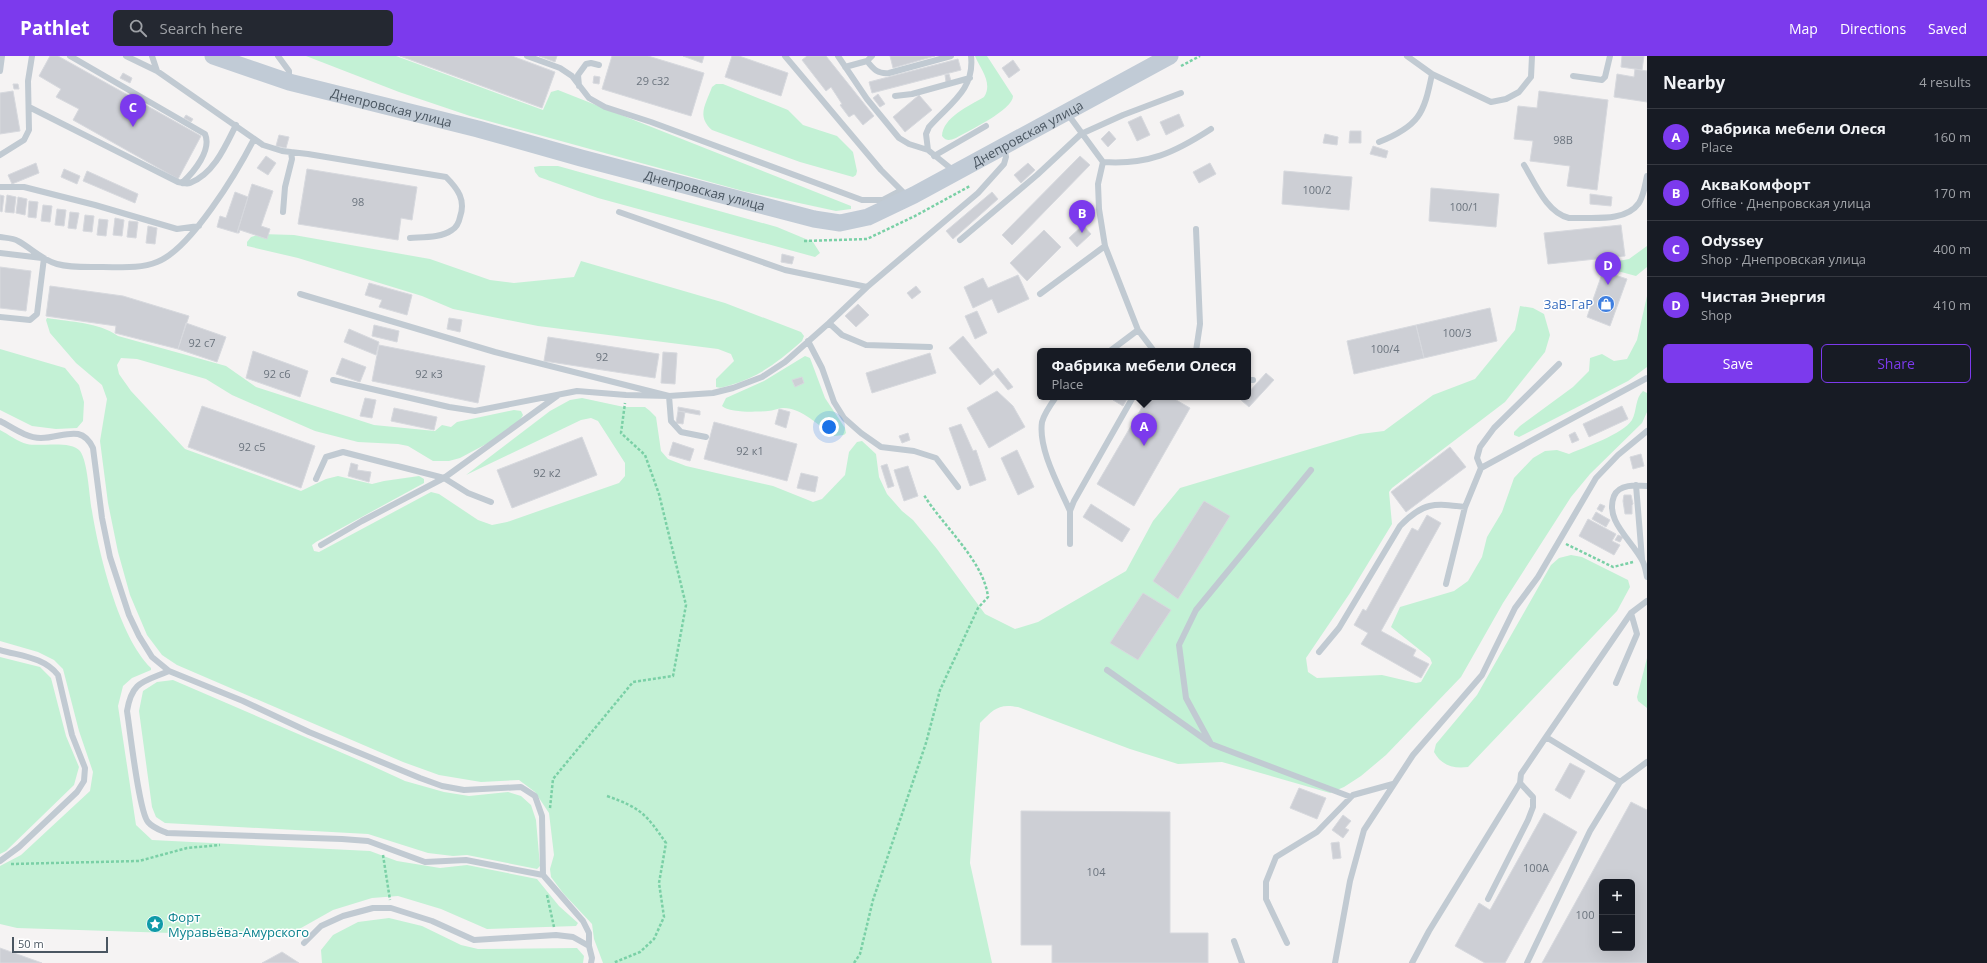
<!DOCTYPE html>
<html lang="en">
<head>
<meta charset="utf-8">
<style>
  :root { --surface:#171b24; --page:#242831; --text:#f1f3f6; --muted:#9ea1a6; --line:#363941; --accent:#7c3aed }
  body { margin:0; font-family:"Open Sans",sans-serif; background:var(--page); color:var(--text) }
  .controls { position:absolute; right:12px; bottom:12px; display:grid; overflow:hidden; border-radius:6px; box-shadow:0 4px 16px #0002 }
  .controls button { width:36px; height:36px; display:grid; place-items:center; padding:0; border:0; border-bottom:1px solid var(--line); background:var(--surface); color:var(--text); font:20px sans-serif }
  .scale { position:absolute; left:12px; bottom:10px; width:96px; box-sizing:border-box; padding-left:4px; border:2px solid #4a5661; border-top:0; font-size:11px; line-height:14px; white-space:nowrap; color:#4a5661; -webkit-text-stroke:3px #fff; paint-order:stroke }
  .you { position:absolute; left:829px; top:371px; width:14px; height:14px; margin:-10px; border:3px solid #fff; border-radius:50%; background:#1a73e8; box-shadow:0 0 0 6px #1a73e833 }
  .badge { display:grid; place-items:center; width:26px; height:26px; border-radius:50%; background:var(--accent); color:#fff; font-size:13px; font-weight:700 }
  .pin { position:absolute; translate:-50% -33px; filter:drop-shadow(0 1px 2px #0008) }
  .pin::after { content:''; position:absolute; top:21px; width:14px; height:12px; background:inherit; clip-path:polygon(0 0,100% 0,50% 100%) }
  .popup { position:absolute; left:1037px; top:292px; width:214px; height:52px; box-sizing:border-box; display:grid; place-content:center; border-radius:6px; background:var(--surface); filter:drop-shadow(0 1px 3px #0005); font-size:13px; white-space:nowrap; color:var(--muted) }
  .popup b { font-size:15px; color:var(--text) }
  .popup::after { content:''; position:absolute; left:50%; top:100%; margin-left:-8px; border:8px solid transparent; border-top-color:var(--surface) }
  .list { margin:0; padding:0; list-style:none }
  h2 { display:flex; justify-content:space-between; align-items:center; height:52px; margin:0; padding:0 16px; font-size:17px }
  h2 small { font-size:13px; font-weight:400; color:var(--muted) }
  .list li { display:grid; grid-template-columns:26px 1fr auto; gap:12px; align-items:center; box-sizing:border-box; height:56px; padding:0 16px; border-top:1px solid var(--line) }
  .list b { display:block; font-size:15px; white-space:nowrap }
  .list p { margin:0; font-size:13px; white-space:nowrap; color:var(--muted) }
  .list em { font-size:13px; font-style:normal; color:var(--muted) }
  .actions { display:flex; gap:8px; padding:12px 16px }
  .actions a { flex:1; padding:9px 0; border:1px solid var(--accent); border-radius:6px; text-align:center; font-size:14px; color:var(--accent) }
  .actions .main { background:var(--accent); color:#fff }
  .icon { flex:none; width:22px; height:22px; fill:none; stroke:currentColor; stroke-width:2; stroke-linecap:round; stroke-linejoin:round }
  .map { position:relative; flex:none; width:1647px; height:907px; overflow:hidden }
  header { display:flex; align-items:center; gap:24px; box-sizing:border-box; height:56px; padding:0 20px; background:var(--accent); color:#fff }
  header strong { font-size:19px }
  nav { display:flex; gap:22px; margin-inline-start:auto; font-size:14px }
  .search { width:280px; height:36px; background:var(--page); display:flex; align-items:center; gap:10px; box-sizing:border-box; padding:0 14px; border-radius:6px; color:var(--muted); font-size:15px }
  main { display:flex }
  aside { flex:1; background:var(--surface) }
  .map>svg:first-child { display:block }
</style>
</head>
<body>
<header>
<strong>Pathlet</strong>
<div class="search"><svg class="icon" aria-label="search" viewBox="0 0 24 24"><circle cx="10" cy="10" r="6"/><path d="M15 15l6 6"/></svg>Search here</div>
<nav><a>Map</a><a>Directions</a><a>Saved</a></nav>
</header>
<main>
<div class="map">
<svg width="1647" height="907" viewBox="0 0 1647 907">
  <rect width="100%" height="100%" fill="#f5f3f3"/>
  <!-- green -->
  <path fill="#c3f1d5" d="M306 0H396L543 54 551 36 558 34 846 148 851 150V153L836 155 743 135 470 60 399 36Z
    M975 0H987L1013 40C1013 54 968 75 956 82 950 84 947 86 942 80 943 61 969 50 984 41 993 27 981 14 975 0Z
    M716 28H723L788 54 803 69 837 80 853 96 857 115 856 119 853 121 800 106 712 74C696 60 706 48 712 31Z
    M540 110H558L777 171 813 186 820 197 815 201 598 142 539 121 535 116 534 111Z
    M261 178 294 179 430 203 490 224 514 227 574 221 581 205 725 247 801 276 804 280 802 285C779 305 761 320 731 329 726 330 722 333 716 331V323L734 305 731 298 718 293 538 270 453 253 422 240 298 202 247 190V186L251 181Z
    M1647 190V211L1636 220 1610 213 1609 208 1612 206 1629 203Z
    M1647 240V311L1628 325 1519 381 1514 379V376L1520 370 1573 331 1589 315 1590 302 1602 298 1614 305 1627 303 1637 284Z
    M1520 250 1533 252 1544 258 1550 279 1545 296 1505 346 1392 432 1389 436 1392 468 1350 537 1306 602 1308 616 1317 622 1382 619 1416 627 1421 626 1432 607 1430 602 1391 571 1400 551 1454 535 1468 525 1482 501 1487 481 1502 456 1514 422 1533 402 1545 395 1557 394 1569 398C1585 391 1623 378 1632 364 1637 355 1635 342 1643 335L1647 337V356L1642 367 1590 418 1571 441 1503 547 1461 621 1386 699 1361 720 1344 731 1330 737 1222 706 1178 708 1130 693 1018 651C998 647 993 654 980 667L970 807 992 907H603L594 883 592 868 563 837 551 821 550 813 554 799 549 757 535 736 519 724 481 726 439 719 403 706 177 609 162 599 147 579 130 539 118 496 108 447 100 385 107 343 102 329 76 307 50 277 46 264 47 262C71 266 98 266 118 280L226 310 256 331 374 369 435 375 442 369 451 371 457 366 514 354 521 355 523 359 519 366 490 386 460 402 449 405H433L408 390 398 388 358 386 315 375 232 339 206 323 137 303 121 302 117 309 119 318 131 335 185 393 301 435 326 423 338 420 372 428 384 425 419 420 424 423V427L316 486 312 489 314 495 319 496 431 436 439 438 478 464 492 469 507 466 619 427 625 420V407L598 365 591 362 581 364 466 419 550 355 570 344 582 342 624 351H645L650 355 656 361 661 395 668 403 686 410 773 430 813 446 822 443 845 419 849 396 857 386 862 385 876 398 879 421 887 438 902 455 913 464 937 493 985 558 1015 573 1038 566 1126 515 1153 465 1180 432 1360 378 1384 375 1433 339 1475 323 1515 274Z
    M0 293 65 312 79 329 84 346 83 365 77 372 56 373 32 370 0 354Z
    M805 300 810 302 825 342 845 372 846 377 844 379 834 380C818 370 803 352 783 352 778 352 773 355 768 355 757 356 729 357 722 350L726 342 764 325Z
    M0 374C8 378 18 386 27 388 40 391 71 384 80 395 88 406 89 440 92 455 99 498 119 581 151 612V614L132 622 123 630 118 650 136 769 152 784 370 795 397 805 440 812 467 809 537 823 559 850 578 867 576 870 487 873 441 853 398 840 372 842 333 854 294 876 261 880 17 872 0 868V810L21 799 90 735 93 716 79 675 63 613 54 604 38 596 0 585Z
    M1571 499 1582 501 1628 524 1630 531 1617 555 1468 711C1453 713 1441 709 1434 696L1436 688 1477 639 1551 509 1559 502Z
    M0 601 40 611 51 622 66 680 79 711 74 729 6 795 0 798Z
    M1647 602V652L1638 645 1637 641Z
    M173 624 368 708 405 725 444 736 469 740 508 736 521 740 531 749 536 764 540 810 537 813 467 799 453 800 428 797 368 778 165 767 156 761 152 751 139 655 143 635 157 626Z
    M389 862 422 870 461 889 478 893 577 892 584 900 583 907H322L321 894 333 879 358 866Z"/>
  <!-- building -->
  <path fill="#cdcfd5" stroke="#d7d9de" fill-rule="evenodd" d="M50 0H58L201 80 178 123 73 64 79 53 56 41 61 33 39 20Z
    M400 0H512L555 16 542 52Z
    M539 0H557L555 6Z
    M612 0H648L704 17 691 60 602 33Z
    M683 0H704L702 7Z
    M732 0H739L788 17 781 40 725 21Z
    M807 0H826L874 60 863 69 854 58 849 61 840 49 842 48 831 31 826 35 802 4Z
    M890 0H935L893 12Z
    M1622 0H1644L1642 14 1621 11Z
    M958 3 961 14 872 37 869 26Z
    M1013 4 1020 14 1009 22 1002 12Z
    M1635 13 1647 15V46L1614 41 1617 18 1634 21Z
    M123 17 132 22 130 27 120 22Z
    M949 18 951 25 946 26 945 19Z
    M594 20 600 21 599 28 593 27Z
    M13 28H18L19 33H14Z
    M13 35 20 75 0 78V37Z
    M1539 35 1608 44 1597 134 1567 130 1570 110 1530 105 1533 85 1514 83 1518 50 1537 52Z
    M878 38 885 48 880 51 873 42Z
    M919 39 932 54 905 76 893 61Z
    M1179 58 1184 70 1166 79 1160 66Z
    M186 59 193 63 191 66 184 62Z
    M1141 60 1150 79 1137 85 1128 66Z
    M1109 75 1116 83 1108 91 1101 83Z
    M1350 75H1361V87H1349Z
    M1325 78 1338 81 1337 89 1323 87Z
    M279 79 289 81 286 92 276 90Z
    M1373 90 1388 95 1386 102 1370 98Z
    M266 100 276 107 268 119 257 112Z
    M1080 100 1090 109 1012 189 1002 179Z
    M36 107 39 117 12 128 8 119Z
    M1028 107 1035 114 1021 127 1014 119Z
    M1210 107 1216 118 1199 127 1193 116Z
    M64 113 80 120 77 128 61 121Z
    M307 113 417 131 412 164 401 162 398 184 298 168Z
    M87 115 138 138 135 147 83 125Z
    M1284 115 1352 121 1349 154 1282 148Z
    M252 128 273 135 261 170 270 173 267 183 240 174 239 177H237Z
    M1431 132 1499 138 1496 171 1429 165Z
    M235 136 248 141 237 177 217 171 220 160 226 162Z
    M992 136 998 143 953 183 946 175Z
    M1590 138 1612 141 1611 150 1590 148Z
    M0 139 4 140 2 156 0 155Z
    M7 139 16 141 14 157 5 156Z
    M18 141 27 143 25 159 16 157Z
    M29 145 38 146 36 162 28 161Z
    M43 149 52 150 50 166 41 165Z
    M57 153 66 154 64 170 55 169Z
    M70 156 79 157 76 173 68 172Z
    M85 159 94 160 92 176 83 175Z
    M115 162 124 164 122 180 113 179Z
    M99 163 108 164 106 180 97 179Z
    M129 165 138 166 136 182 127 181Z
    M1083 169 1091 178 1077 191 1069 182Z
    M1621 169 1625 200 1548 208 1544 177Z
    M148 170 157 172 155 188 146 187Z
    M1044 174 1061 191 1027 225 1010 207Z
    M782 198 794 201 792 208 781 206Z
    M0 211 31 215 26 255 0 252Z
    M1603 215 1627 223 1610 270 1587 261Z
    M1018 219 1029 243 998 257 992 243 973 252 964 231 983 222 988 232Z
    M369 227 412 239 407 259 379 251 382 244 365 239Z
    M50 230 123 240 189 260 178 293 115 277 116 270 46 260Z
    M916 230 921 236 912 243 907 237Z
    M858 248 869 259 856 271 845 260Z
    M1490 252 1497 285 1424 302 1416 269Z
    M977 255 987 277 975 283 965 260Z
    M449 262 462 264 460 276 447 273Z
    M186 267 226 281 217 306 178 293Z
    M374 269 399 275 397 286 372 280Z
    M1416 269 1424 302 1354 318 1347 285Z
    M349 273 379 286 376 299 344 286Z
    M963 280 994 318 980 329 949 292Z
    M548 281 659 298 655 322 544 305Z
    M379 289 485 310 478 347 372 325Z
    M253 295 308 315 300 341 246 322Z
    M663 296 677 297 675 328 661 327Z
    M930 297 936 317 872 337 866 317Z
    M342 302 366 311 360 326 336 318Z
    M998 312 1013 331 1008 334 993 316Z
    M1266 317 1274 324 1249 351 1241 344 1244 341H1248V337Z
    M802 321 804 327 795 331 792 324Z
    M997 335 1013 350 1025 371 989 392 967 352Z
    M1114 341H1128L1123 350 1113 344Z
    M1148 341H1171L1190 352 1134 450 1097 428Z
    M365 342 376 344 372 362 360 360Z
    M202 350 315 390 301 432 188 391Z
    M1622 350 1628 363 1589 381 1583 368Z
    M678 351 700 355V359L678 355Z
    M394 352 437 361 434 374 391 365Z
    M779 353 790 356 786 372 775 368Z
    M678 355 685 356 683 368 676 367Z
    M714 366 797 388 787 425 704 403Z
    M961 368 973 395 976 394 986 424 970 430 949 372Z
    M1575 376 1579 384 1572 387 1569 379Z
    M908 377 910 384 902 387 899 380Z
    M582 381 597 419 512 452 497 414Z
    M673 386 694 393 690 405 669 399Z
    M1450 391 1466 411 1406 456 1391 436Z
    M1017 394 1034 431 1018 439 1001 402Z
    M1641 398 1644 410 1633 413 1630 401Z
    M351 407 358 409 357 414 371 416 369 426 348 420Z
    M887 408 894 430 888 432 881 410Z
    M908 410 918 440 904 445 894 414Z
    M801 417 818 421 815 436 797 432Z
    M1624 439H1631L1633 448 1632 449V458H1625L1623 445Z
    M1204 445 1230 460 1178 543 1153 525Z
    M1091 448 1130 473 1122 486 1083 461Z
    M1600 448 1605 450 1602 456 1597 453Z
    M1596 456 1610 464 1606 471 1592 463Z
    M1427 459 1441 467 1381 575 1416 594 1413 600 1429 608 1421 622 1361 588 1368 577 1354 569 1363 553 1366 555 1412 472 1418 475Z
    M1588 463 1616 478 1612 485 1620 489 1614 499 1579 480Z
    M1618 479 1623 481 1620 486 1615 484Z
    M1143 537 1171 554 1138 604 1110 587Z
    M1570 707 1585 715 1570 743 1555 734Z
    M1299 732 1326 742 1317 763 1290 752Z
    M1631 746 1647 754V907H1542ZM1602 826H1632V892H1602Z
    M1021 755 1170 756V877H1208V907H1052V889H1021Z
    M1544 757 1577 776 1505 907H1485L1455 890 1479 847 1490 854Z
    M1343 759 1351 765 1345 772 1349 774 1343 782 1332 774Z
    M1339 786 1341 802 1333 803 1331 787Z
    M0 892 42 907H0Z
    M282 896 299 907H262Z"/>
  <g fill="none" stroke-linecap="round" stroke-linejoin="round">
    <!-- path -->
    <path stroke="#7ad0a6" stroke-width="2.5" stroke-dasharray="3 2" stroke-linecap="butt" d="M1181 10 1200 0
      M804 185 867 183 915 160 970 130
      M1566 488 1613 511 1633 506
      M607 740C641 752 646 758 666 787L659 827 664 861 654 883 640 896 613 907
      M550 752 553 723 633 626 673 620 686 549 659 438 645 399 621 377 625 347
      M383 799 390 844
      M11 808 139 805 187 792 220 789
      M547 839 554 871
      M854 907 860 898 873 844 926 687 940 634 978 552 988 541C984 505 942 469 924 439"/>
    <!-- lane -->
    <path stroke="#c1cad2" stroke-width="6" d="M70 0 205 78C212 94 194 116 182 127
      M126 0 157 15 263 89 282 95 308 98 446 121C458 133 466 144 460 161 459 166 457 171 452 174 441 182 423 181 410 182
      M152 0 157 15
      M278 0 289 15V24
      M527 0 560 12 572 20 589 42 605 51 651 66 862 144H883L900 135
      M785 0 881 114 903 136
      M838 0 867 43 899 82 909 88 928 94
      M1407 0 1432 18 1491 46 1506 43 1519 36 1531 21 1532 0
      M867 5C874 14 878 18 889 17L951 0
      M845 11 867 5 872 0
      M0 15 2 0
      M1573 20 1602 24 1605 21 1610 0
      M579 30 578 19 586 8 591 7 599 9
      M895 40 912 38 970 22
      M29 51 178 126C182 127 187 128 190 127 214 118 226 89 236 69
      M1067 57 1103 106 1098 128 1099 153 1105 190 1138 274 1154 295
      M1379 86C1419 70 1424 58 1432 18
      M0 99 24 84 29 74 28 25 32 0
      M934 100 986 70
      M1103 106C1148 109 1174 97 1211 73
      M1524 109C1535 127 1547 157 1569 162 1591 161 1625 167 1639 147 1644 139 1645 129 1647 120
      M954 115 928 94 926 78 929 71C949 48 975 34 971 0
      M0 131H24L95 149 177 173 199 170
      M283 156 285 131 292 103 291 96
      M619 156 785 214 867 231
      M0 181C6 182 13 182 18 185 31 192 42 204 57 208 72 212 88 211 103 211 121 211 140 213 157 206 191 193 237 116 254 83
      M960 184 1037 119 1081 78 1123 59 1181 37
      M0 197 42 202
      M300 238 495 296 669 340 671 365 681 376 706 381
      M1040 238 1105 190
      M0 261 30 264 37 258 44 202
      M829 267 842 279 866 289 930 291
      M808 285 822 312 834 346 844 362 861 377 881 391 914 395 936 402 958 431
      M1110 295 1138 274
      M1196 295 1200 268 1196 173
      M333 324 449 351 475 355 577 335 626 339 669 340 713 337 733 332 762 321 785 306 829 267 867 231 978 137 1004 108 1006 101 1004 92
      M1248 324H1253
      M1056 341C1051 348 1044 358 1042 366 1038 393 1059 430 1070 455
      M0 365C12 371 26 382 41 382 63 382 81 367 93 392L102 462 110 501 129 559 139 580 152 601 169 615 243 645 309 676 420 722 442 730 464 734 521 731 535 740 542 760 543 819 583 865 589 877V890
      M1481 412 1477 402 1480 391 1494 372 1559 308
      M1311 414 1196 554 1179 589 1186 642 1211 688 1351 741
      M316 423 326 401 343 396 444 422 468 437 491 446
      M1636 429 1642 503
      M1647 430C1636 429 1619 428 1614 440 1604 465 1633 485 1643 506 1645 510 1646 516 1647 521
      M1070 488V455L1074 445 1133 341
      M321 489 362 465 444 422 557 340
      M1446 528 1465 451 1481 412 1647 322
      M1647 545 1631 557 1546 681 1620 726 1647 706
      M0 594C20 600 44 601 58 619L72 679 85 712 84 725 77 736 19 791 0 805
      M1319 596 1339 572 1400 470C1423 446 1434 447 1465 451
      M1107 614 1210 687
      M169 615C143 626 132 625 127 655 130 674 139 756 148 766 153 772 160 774 167 777L342 783 368 785 425 806 466 804 543 819
      M1616 627 1637 578 1631 557
      M1488 843 1528 764 1533 751V741L1520 727 1521 718 1546 681
      M1234 885 1242 907
      M304 887 321 870 343 860 373 852H391L432 865 474 884 556 879 573 881 589 890 592 902 591 907
      M1287 887 1266 843V826L1276 801 1317 776 1353 739 1393 728
      M1335 907 1350 825 1364 774 1413 699 1482 619 1515 552 1538 521 1596 422 1618 399 1647 375
      M1412 907 1429 875 1520 727
      M1527 907 1590 775 1620 726"/>
    <!-- secondary -->
    <path stroke="#c1cbd6" stroke-width="17" id="s1" d="M213 0 289 26 478 73 581 102 814 163 840 167 868 161 914 139 1170 0"/>
  </g>
  <!-- icons -->
  <defs>
    <g id="shop-disc" transform="scale(0.9)"><circle r="9.5" fill="#3f7fe0" stroke="#fff"/><path d="M-5-2.5h2.3a2.7 3.5 0 0 1 5.4 0H5L5.5 6h-11ZM-1.5-2.5h3a1.5 2.3 0 0 0-3 0Z" fill="#fff"/></g>
    <g id="sight-disc" transform="scale(0.9)"><circle r="9.5" fill="#0f9aa8" stroke="#fff"/><path d="M0-6L1.8-2.2L6-1.7L2.9 1.2L3.7 5.4L0 3.3L-3.7 5.4L-2.9 1.2L-6-1.7L-1.8-2.2Z" fill="#fff"/></g>
  </defs>
  <g fill-rule="evenodd">
    <use href="#shop-disc" x="1606" y="248"/>
    <use href="#sight-disc" x="155" y="868"/>
  </g>
  <g text-anchor="middle" stroke-width="3" stroke-linejoin="round" paint-order="stroke">
    <!-- number labels -->
    <g font-size="11" fill="#6b747e">
      <text x="653" y="29">29 с32</text>
      <text x="1563" y="88">98В</text>
      <text x="1317" y="138">100/2</text>
      <text x="358" y="150">98</text>
      <text x="1464" y="155">100/1</text>
      <text x="1457" y="281">100/3</text>
      <text x="202" y="291">92 с7</text>
      <text x="1385" y="297">100/4</text>
      <text x="602" y="305">92</text>
      <text x="277" y="322">92 с6</text>
      <text x="429" y="322">92 к3</text>
      <text x="252" y="395">92 с5</text>
      <text x="750" y="399">92 к1</text>
      <text x="547" y="421">92 к2</text>
      <text x="1536" y="816">100А</text>
      <text x="1096" y="820">104</text>
      <text x="1585" y="863">100</text>
    </g>
    <!-- street labels -->
    <g font-size="13" fill="#4a5661" stroke="#fff">
      <text dy="5" stroke="none"><textPath href="#s1" startOffset="186">Днепровская улица</textPath></text>
      <text dy="5" stroke="none"><textPath href="#s1" startOffset="858">Днепровская улица</textPath></text>
      <text dy="5" stroke="none"><textPath href="#s1" startOffset="510">Днепровская улица</textPath></text>
    </g>
    <!-- shop labels -->
    <g font-size="13" fill="#366cbe" stroke="#fff" text-anchor="end">
      <text x="1593" y="253">ЗаВ-ГаР</text>
    </g>
    <!-- culture labels -->
    <g font-size="13" fill="#0d838f" stroke="#fff" text-anchor="start">
      <text x="168" y="866">Форт<tspan x="168" dy="15">Муравьёва-Амурского</tspan></text>
    </g>
  </g>
</svg>
<div class="controls">
<button>+</button>
<button>−</button>
</div>
<div class="scale">50 m</div>
<div class="you"></div>
<div class="pin badge" style="left:1144px;top:390px">A</div>
<div class="popup"><b>Фабрика мебели Олеся</b>Place</div>
<div class="pin badge" style="left:1082px;top:177px">B</div>
<div class="pin badge" style="left:133px;top:71px">C</div>
<div class="pin badge" style="left:1608px;top:229px">D</div>
</div>
<aside>
<h2>Nearby<small>4 results</small></h2>
<ul class="list">
<li><span class="badge">A</span><div><b>Фабрика мебели Олеся</b><p>Place</p></div><em>160 m</em></li>
<li><span class="badge">B</span><div><b>АкваКомфорт</b><p>Office · Днепровская улица</p></div><em>170 m</em></li>
<li><span class="badge">C</span><div><b>Odyssey</b><p>Shop · Днепровская улица</p></div><em>400 m</em></li>
<li><span class="badge">D</span><div><b>Чистая Энергия</b><p>Shop</p></div><em>410 m</em></li>
</ul>
<div class="actions"><a class="main">Save</a><a>Share</a></div>
</aside>
</main>
</body>
</html>
